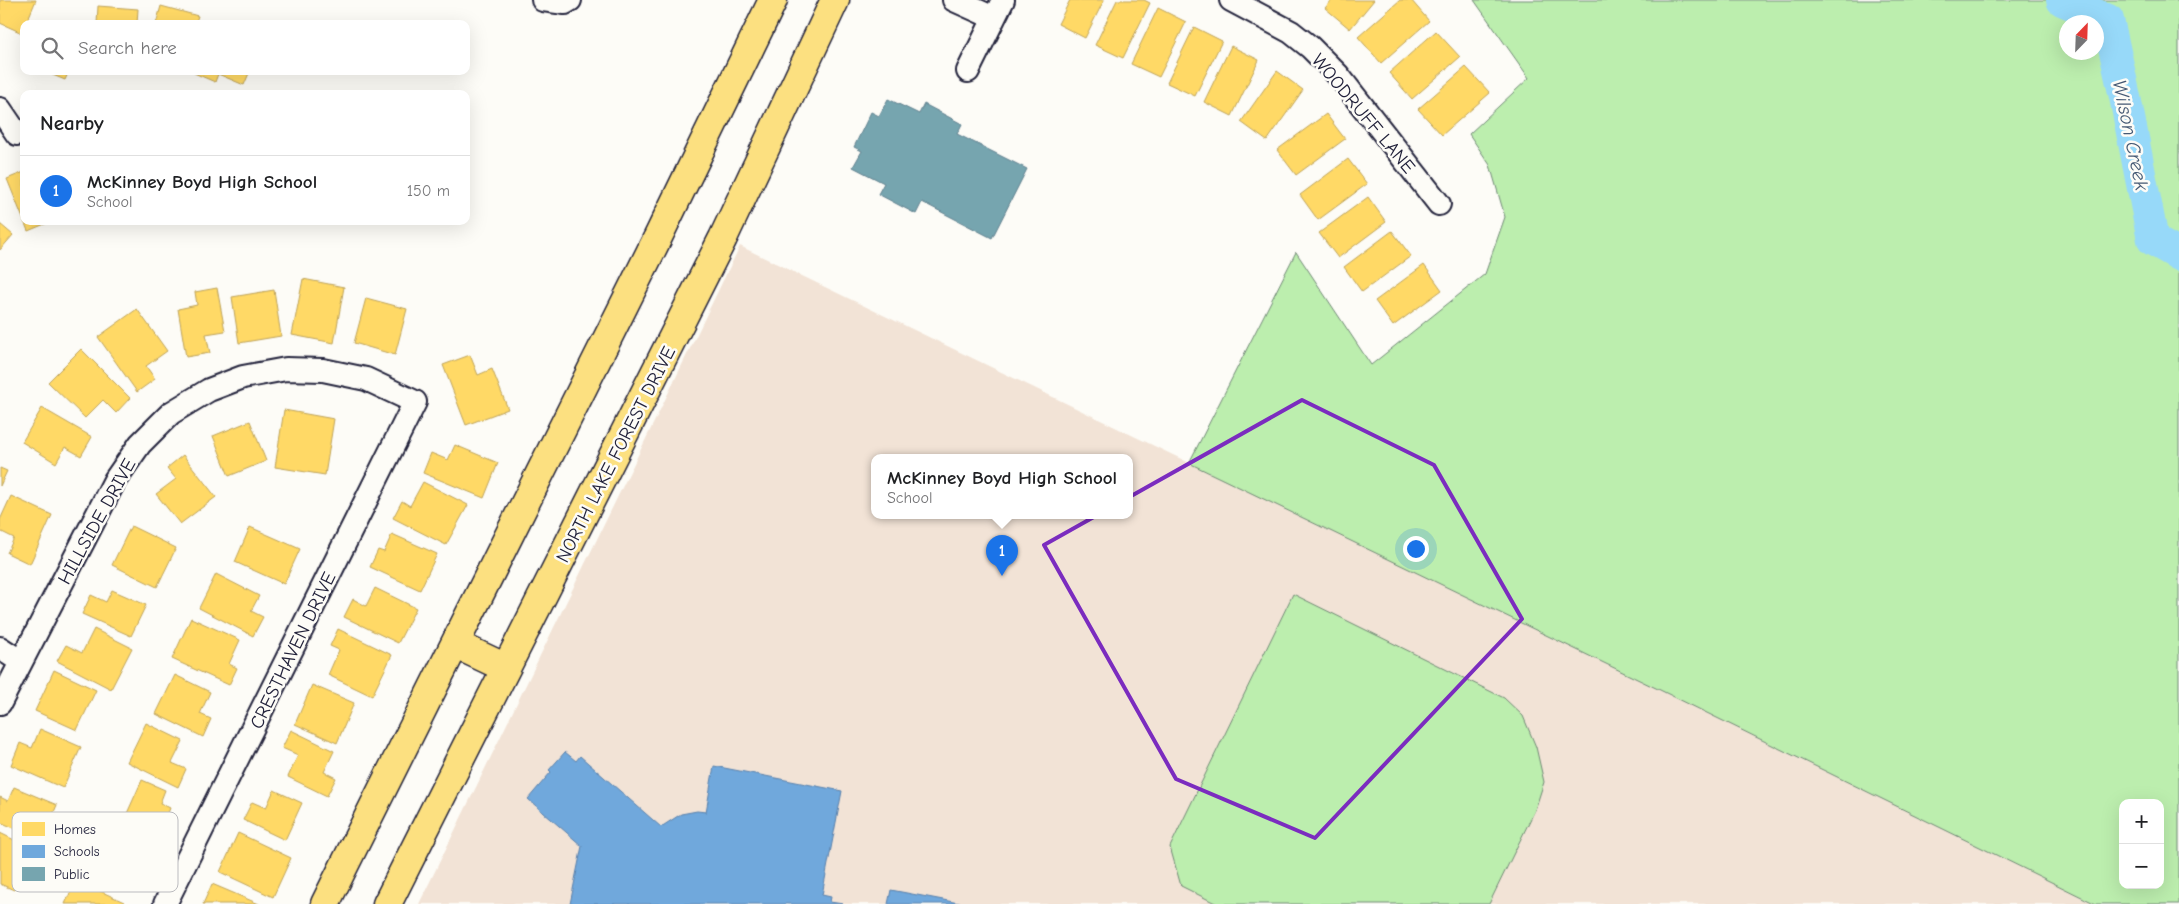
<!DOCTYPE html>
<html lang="en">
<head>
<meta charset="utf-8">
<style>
  :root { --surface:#fff; --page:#f6f6f6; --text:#202124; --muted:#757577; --line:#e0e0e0; --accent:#1a73e8 }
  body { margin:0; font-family:"Comic Neue",sans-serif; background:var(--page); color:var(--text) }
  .controls { position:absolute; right:15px; bottom:15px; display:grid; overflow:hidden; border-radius:10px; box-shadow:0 5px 20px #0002 }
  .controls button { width:45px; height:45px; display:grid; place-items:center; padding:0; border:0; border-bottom:1px solid var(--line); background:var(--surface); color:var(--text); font:25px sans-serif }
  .compass { position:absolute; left:2059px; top:15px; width:45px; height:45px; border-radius:50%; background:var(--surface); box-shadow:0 5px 20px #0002; rotate:23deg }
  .you { position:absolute; left:1415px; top:548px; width:18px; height:18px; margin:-12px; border:4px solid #fff; border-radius:50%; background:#1a73e8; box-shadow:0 0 0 8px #1a73e833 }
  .badge { display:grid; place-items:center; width:32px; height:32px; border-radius:50%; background:var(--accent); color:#fff; font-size:16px; font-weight:700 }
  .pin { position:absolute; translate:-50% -41px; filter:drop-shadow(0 1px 2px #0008) }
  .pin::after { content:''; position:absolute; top:26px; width:18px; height:15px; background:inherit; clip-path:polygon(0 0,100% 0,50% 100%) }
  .popup { position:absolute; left:871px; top:454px; width:262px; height:65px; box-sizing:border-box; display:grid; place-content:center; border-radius:10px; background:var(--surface); filter:drop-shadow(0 1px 4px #0005); font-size:16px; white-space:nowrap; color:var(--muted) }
  .popup b { font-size:19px; color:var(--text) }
  .popup::after { content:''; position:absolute; left:50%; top:100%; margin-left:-10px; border:10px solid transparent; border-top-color:var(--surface) }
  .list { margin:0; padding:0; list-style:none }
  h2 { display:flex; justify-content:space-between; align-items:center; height:65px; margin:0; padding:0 20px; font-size:21px }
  h2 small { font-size:16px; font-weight:400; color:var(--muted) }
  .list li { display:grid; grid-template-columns:32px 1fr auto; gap:15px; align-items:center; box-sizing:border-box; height:70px; padding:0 20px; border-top:1px solid var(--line) }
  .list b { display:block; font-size:19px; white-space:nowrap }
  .list p { margin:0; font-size:16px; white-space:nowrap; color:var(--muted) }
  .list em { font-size:16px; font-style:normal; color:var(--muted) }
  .icon { flex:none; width:28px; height:28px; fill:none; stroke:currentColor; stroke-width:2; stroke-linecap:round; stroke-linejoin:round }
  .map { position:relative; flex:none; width:2179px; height:904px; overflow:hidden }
  .search { position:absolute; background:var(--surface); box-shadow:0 5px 20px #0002; left:20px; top:20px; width:450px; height:55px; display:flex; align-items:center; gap:12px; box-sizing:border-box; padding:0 18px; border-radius:10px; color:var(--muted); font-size:19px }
  .panel { position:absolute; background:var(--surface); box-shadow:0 5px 20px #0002; left:20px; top:90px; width:450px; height:135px; border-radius:10px }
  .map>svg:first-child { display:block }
</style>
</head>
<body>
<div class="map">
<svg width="2179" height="904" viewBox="0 0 2179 904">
  <rect width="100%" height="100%" fill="#fdfcf7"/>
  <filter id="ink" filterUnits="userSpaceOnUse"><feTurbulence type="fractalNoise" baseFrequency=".02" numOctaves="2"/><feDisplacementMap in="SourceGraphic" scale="10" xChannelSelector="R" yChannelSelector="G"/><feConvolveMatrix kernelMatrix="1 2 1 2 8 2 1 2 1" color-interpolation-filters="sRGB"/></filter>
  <g filter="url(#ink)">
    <!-- built -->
    <path fill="#f2e3d6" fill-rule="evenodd" d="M740 246 1660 690 2096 904H419ZM874 457H1130V515H874Z"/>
    <!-- green -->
    <path fill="#bceeae" stroke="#6f8874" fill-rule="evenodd" d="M1474 0H2179V904H2096L1660 690 1189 463 1296 252 1371 365 1485 274 1505 217 1490 165 1469 134 1529 78ZM2066 22H2096V52H2066ZM2123 803H2160V885H2123Z
      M1293 594 1504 698 1523 716 1536 747 1544 782 1535 810 1489 904H1217L1181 886 1170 847Z"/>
    <!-- homes -->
    <path fill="#ffd966" stroke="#bda259" d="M0 0H36L26 24H24L22 33 0 23Z
      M1070 0H1104L1085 38 1058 24Z
      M1117 0H1144L1150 3 1123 58 1095 45Z
      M1332 0H1374L1350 29 1325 8Z
      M1400 0H1411L1429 21 1381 63 1358 37Z
      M98 6 138 9 137 24H97Z
      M161 6 198 16 195 24H156Z
      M1158 8 1186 22 1159 77 1131 64Z
      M1194 27 1222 41 1195 96 1167 83Z
      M1436 31 1460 57 1412 99 1389 73Z
      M1231 46 1259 60 1232 116 1204 102Z
      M1466 67 1490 93 1442 135 1418 109Z
      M43 71H69L65 80Z
      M196 71H250L244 85 218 74 215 82 194 73Z
      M1277 71 1303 90 1267 141 1241 122Z
      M1326 114 1345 139 1296 175 1277 150Z
      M1348 159 1367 184 1318 220 1300 195Z
      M24 172V221L7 179Z
      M1368 197 1386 222 1338 258 1319 233Z
      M24 221H52L28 231Z
      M0 224 13 235 0 250Z
      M1392 231 1411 256 1362 292 1344 267Z
      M1424 265 1442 290 1393 326 1375 301Z
      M303 279 344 287 334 343 292 335Z
      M217 288 225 331 206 334 210 353 186 357 178 309 197 305 195 292Z
      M274 290 281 336 239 343 232 297Z
      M366 298 407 309 395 355 354 343Z
      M137 309 167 351 146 366 155 379 137 392 98 337Z
      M81 349 130 398 116 413 103 400 85 418 48 382Z
      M470 355 478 375 492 369 508 409 466 425 443 365Z
      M42 408 92 437 81 456 65 447 56 463 22 442Z
      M284 410 334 419 325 475 275 467Z
      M250 421 266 461 229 476 213 436Z
      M455 445 498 463 484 498 423 473 431 453 448 460Z
      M183 455 216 497 180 524 156 494 176 479 167 468Z
      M0 468 7 471 0 486Z
      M423 482 468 505 446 545 393 518 402 501 410 506Z
      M11 496 52 515 30 564 7 553 14 538 0 531V520Z
      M131 526 176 548 157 587 112 565Z
      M250 527 300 549 284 584 235 562Z
      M392 534 437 554 420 590 370 567 378 550 384 552Z
      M216 574 259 596 251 611 263 617 253 636 199 608Z
      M375 588 416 608 398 643 344 617 353 599 366 606Z
      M112 590 146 605 131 636 82 614 91 595 106 602Z
      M191 618 240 640 229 664 237 668 229 685 172 659Z
      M94 629 132 648 111 689 57 661 66 645 82 653Z
      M338 629 392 655 372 696 328 675 339 650 330 646Z
      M54 670 96 690 77 730 35 711Z
      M175 675 210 692 200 714 211 719 203 737 156 714Z
      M312 685 354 703 337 743 295 724Z
      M146 723 183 741 172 763 186 769 178 787 127 762Z
      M40 729 81 747 63 788 11 765 20 743 32 748Z
      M291 730 334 751 324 772 336 778 327 796 288 777 298 755 282 748Z
      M142 780 165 790 160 803 170 808 160 833 125 818Z
      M14 787 57 805 42 840 0 822V797L8 801Z
      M274 790 302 803 285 840 243 820 252 802 266 808Z
      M93 822 136 840 126 863 138 868 132 884 77 860Z
      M0 833 33 849 14 890 0 884Z
      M238 833 291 858 273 897 220 872Z
      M76 880 124 902 123 904H65Z
      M212 884 259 904H203Z"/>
    <!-- schools -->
    <path fill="#6fa8dc" stroke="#5880ac" d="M565 752 576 761 580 756 661 827 681 814 697 811 706 812 714 766 842 791 822 895 831 897 830 902 843 904H570L582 846 528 799 551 772 549 770Z
      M891 890 964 904H888Z"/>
    <!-- public -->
    <path fill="#76a5af" stroke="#5d7e8c" d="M888 99 919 114 924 104 962 124 957 134 1027 169 992 238 922 202 916 214 878 194 884 183 853 167 862 151 854 147 871 112 879 116Z"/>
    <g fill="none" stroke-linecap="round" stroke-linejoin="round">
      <!-- river -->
      <path stroke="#97d9f9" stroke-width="32" d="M2062 0 2108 20 2125 97 2153 240 2179 255"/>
      <!-- minor casing -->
      <g stroke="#22223b" stroke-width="26">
        <path id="minor" d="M543 0 565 3 570 0
          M954 0 994 18
          M1231 0 1291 32 1310 47 1338 75 1439 204
          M968 71 1003 0
          M0 109 17 134
          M0 648 20 661
          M0 703 115 480 140 444 171 413 209 390 243 377 286 369 323 370 366 379 415 402 165 904"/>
      </g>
      <!-- major casing -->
      <g stroke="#22223b" stroke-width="31">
        <path id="major" d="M455 644 506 668
          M325 904 658 237 773 0
          M387 904 723 238 835 0"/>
      </g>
      <!-- minor -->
      <use href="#minor" stroke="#fdfcf7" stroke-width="22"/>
      <!-- major -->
      <use href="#major" stroke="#fce080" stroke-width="28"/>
    </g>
  </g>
  <!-- marked area -->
  <path fill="none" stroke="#7b2cbf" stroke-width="4" stroke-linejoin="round" d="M1302 400 1434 465 1522 619 1315 838 1176 779 1044 545Z"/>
  <g text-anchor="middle" stroke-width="5" stroke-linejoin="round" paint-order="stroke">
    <!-- street labels -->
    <g font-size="19" fill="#22223b" stroke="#fdfcf7">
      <text transform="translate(1364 113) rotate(50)" y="7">WOODRUFF LANE</text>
      <text transform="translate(615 454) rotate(-63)" y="7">NORTH LAKE FOREST DRIVE</text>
      <text transform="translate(96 521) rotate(-61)" y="7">HILLSIDE DRIVE</text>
      <text transform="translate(292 650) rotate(-64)" y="7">CRESTHAVEN DRIVE</text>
    </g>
    <!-- water labels -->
    <g font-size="20" font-style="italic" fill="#455974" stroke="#fdfcf7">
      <text transform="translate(2131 135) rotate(78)" y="7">Wilson Creek</text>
    </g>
  </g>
  <!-- legend -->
  <rect x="12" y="812" width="166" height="80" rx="8" fill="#fdfcf7" stroke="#bbbbbf" stroke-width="1"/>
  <rect x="22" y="822" width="23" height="14" fill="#ffd966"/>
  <rect x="22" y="845" width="23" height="13" fill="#6fa8dc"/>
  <rect x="22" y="867" width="23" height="14" fill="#76a5af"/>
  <g font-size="14" fill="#22223b">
    <text x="54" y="834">Homes</text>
    <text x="54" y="856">Schools</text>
    <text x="54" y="879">Public</text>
  </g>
</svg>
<div class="controls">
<button>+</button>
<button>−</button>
</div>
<svg class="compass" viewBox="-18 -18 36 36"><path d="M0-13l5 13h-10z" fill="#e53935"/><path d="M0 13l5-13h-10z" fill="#757577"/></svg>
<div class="you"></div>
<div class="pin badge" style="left:1002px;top:576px">1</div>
<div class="popup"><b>McKinney Boyd High School</b>School</div>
<div class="search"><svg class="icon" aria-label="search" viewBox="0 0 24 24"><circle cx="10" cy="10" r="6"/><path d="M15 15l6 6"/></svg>Search here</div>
<section class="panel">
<h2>Nearby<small></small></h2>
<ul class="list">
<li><span class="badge">1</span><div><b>McKinney Boyd High School</b><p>School</p></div><em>150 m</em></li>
</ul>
</section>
</div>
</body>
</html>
